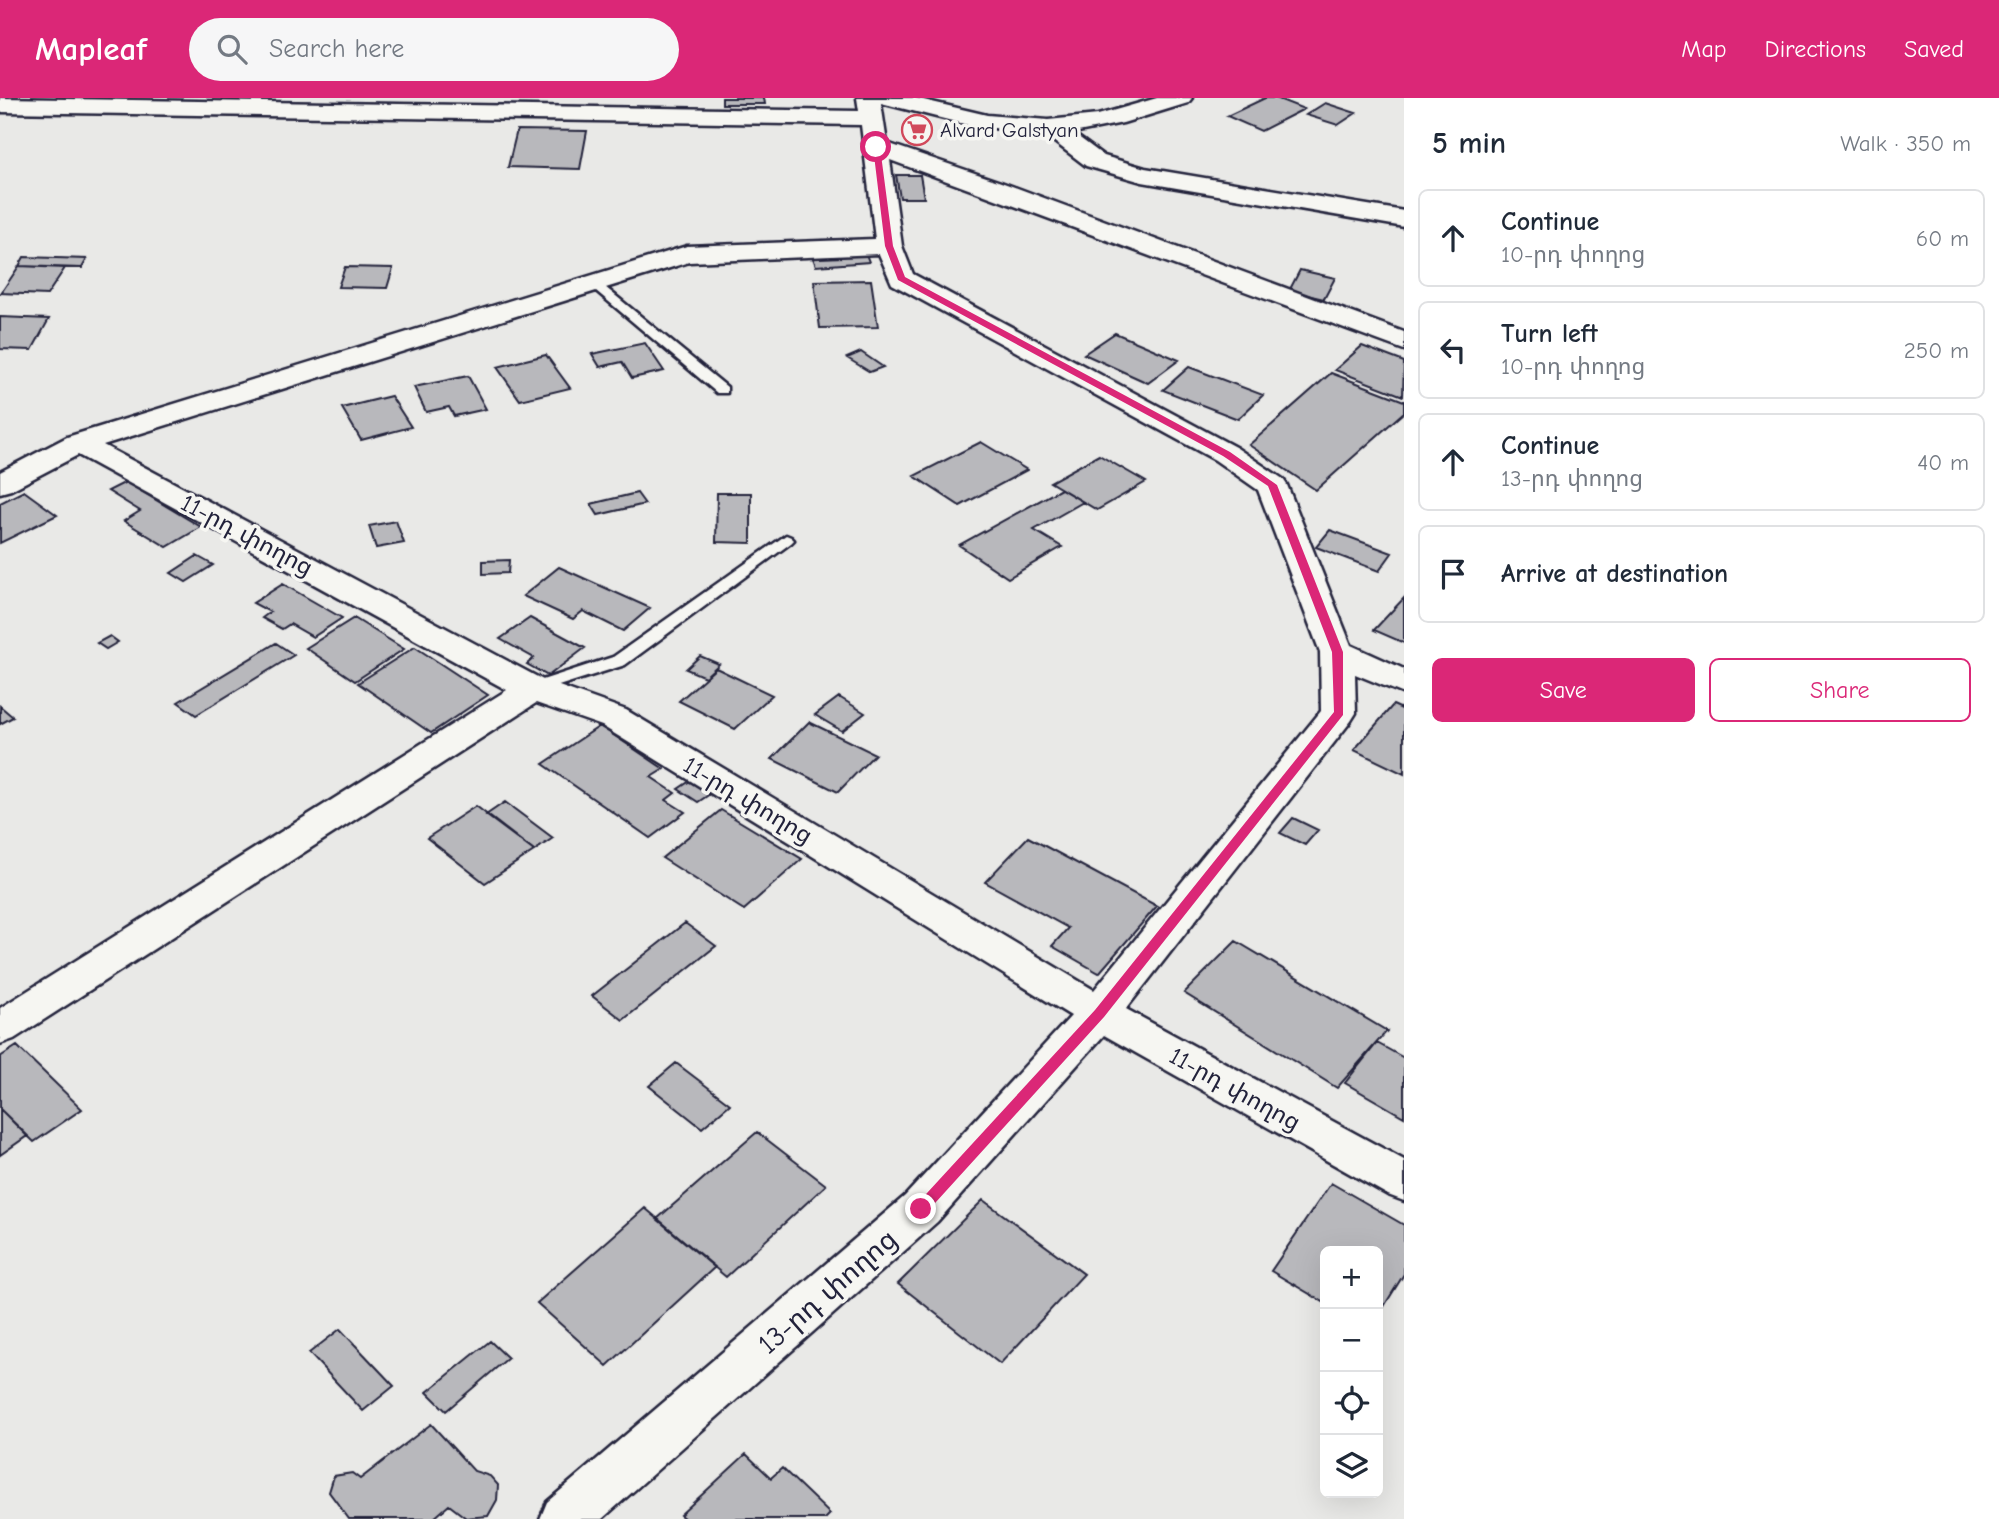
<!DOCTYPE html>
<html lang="en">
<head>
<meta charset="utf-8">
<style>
  :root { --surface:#fff; --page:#f6f6f7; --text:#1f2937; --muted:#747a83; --line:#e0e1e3; --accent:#db2777 }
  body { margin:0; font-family:"Comic Neue","Noto Sans Armenian",sans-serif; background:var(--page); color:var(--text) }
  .controls { position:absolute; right:21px; bottom:21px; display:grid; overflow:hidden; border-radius:10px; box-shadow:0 7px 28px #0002 }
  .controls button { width:63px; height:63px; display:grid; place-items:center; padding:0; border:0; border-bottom:2px solid var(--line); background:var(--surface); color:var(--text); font:35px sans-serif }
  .stop { position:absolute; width:21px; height:21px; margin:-16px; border:5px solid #db2777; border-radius:50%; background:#fff }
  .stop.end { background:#db2777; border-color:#fff; box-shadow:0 2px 7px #0008 }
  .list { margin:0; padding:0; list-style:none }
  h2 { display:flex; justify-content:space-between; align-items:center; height:91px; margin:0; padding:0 28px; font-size:30px }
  h2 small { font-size:23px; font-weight:400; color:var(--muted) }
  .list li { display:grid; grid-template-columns:46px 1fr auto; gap:21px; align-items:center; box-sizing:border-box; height:98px; margin:0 14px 14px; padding:0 14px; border:2px solid var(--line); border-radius:10px }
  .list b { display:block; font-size:26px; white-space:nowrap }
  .list p { margin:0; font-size:23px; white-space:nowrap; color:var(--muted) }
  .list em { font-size:23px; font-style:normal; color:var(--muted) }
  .actions { display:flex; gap:14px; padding:21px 28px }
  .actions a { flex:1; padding:16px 0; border:2px solid var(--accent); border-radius:10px; text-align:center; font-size:24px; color:var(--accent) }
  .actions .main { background:var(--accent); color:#fff }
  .icon { flex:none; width:38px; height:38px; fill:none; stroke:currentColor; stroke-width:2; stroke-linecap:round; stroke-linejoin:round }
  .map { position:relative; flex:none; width:1404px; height:1421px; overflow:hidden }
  header { display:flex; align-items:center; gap:42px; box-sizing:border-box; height:98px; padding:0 35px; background:var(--accent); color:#fff }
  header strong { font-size:33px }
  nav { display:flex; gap:38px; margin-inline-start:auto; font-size:24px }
  .search { width:490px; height:63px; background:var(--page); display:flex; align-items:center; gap:18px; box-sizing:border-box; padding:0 24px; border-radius:38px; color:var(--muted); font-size:26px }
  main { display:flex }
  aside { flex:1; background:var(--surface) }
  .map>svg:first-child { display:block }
</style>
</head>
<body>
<header>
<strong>Mapleaf</strong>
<div class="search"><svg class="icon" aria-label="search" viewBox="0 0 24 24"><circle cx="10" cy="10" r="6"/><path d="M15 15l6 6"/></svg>Search here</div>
<nav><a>Map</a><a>Directions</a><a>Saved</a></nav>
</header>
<main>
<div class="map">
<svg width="1404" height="1421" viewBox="0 0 1404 1421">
  <rect width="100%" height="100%" fill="#e9e9e7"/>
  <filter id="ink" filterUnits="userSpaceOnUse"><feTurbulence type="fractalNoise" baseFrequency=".0143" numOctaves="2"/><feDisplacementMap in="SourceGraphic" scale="14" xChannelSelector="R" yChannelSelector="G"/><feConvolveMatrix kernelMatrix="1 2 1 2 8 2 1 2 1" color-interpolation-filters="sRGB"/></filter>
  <g filter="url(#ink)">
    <!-- building -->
    <path fill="#b8b8bc" stroke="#22223b" stroke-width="2" d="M722 0H764L765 6H722Z
      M1265 0H1276L1304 11 1261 33 1227 18Z
      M1325 5 1356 15 1338 27 1306 17Z
      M517 32 587 33 580 71 508 69Z
      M896 77H920L924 100H900Z
      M864 151 869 164 816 168 811 155Z
      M24 159 87 161 82 170 19 168Z
      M19 168 65 170 47 197 1 195Z
      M345 169 393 170 387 190 338 189Z
      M1300 172 1335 180 1324 201 1289 193Z
      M871 182 878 229 820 230 814 183Z
      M0 219 49 221 32 252 0 251Z
      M1115 235 1179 262 1148 285 1084 256Z
      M645 245 664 273 632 280 622 264 600 269 592 256Z
      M1362 248 1404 264 1403 298 1335 272Z
      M861 254 883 269 870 274 847 260Z
      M546 257 570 290 520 302 497 269Z
      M1189 269 1263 297 1238 321 1163 292Z
      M1331 275 1404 303V314L1316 392 1249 347Z
      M468 278 486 311 454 318 449 309 426 314 414 289Z
      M391 298 411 329 361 342 342 310Z
      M981 344 1027 372 960 408 914 378Z
      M1099 357 1146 384 1097 412 1050 384Z
      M126 384 201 429 167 449 124 423 140 413 108 393Z
      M1061 391 1083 404 1034 432 1062 449 1008 480 959 447Z
      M24 393 57 417 0 445V405Z
      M637 395 645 406 598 417 591 406Z
      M717 395H751V445L716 444Z
      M396 423 404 445 376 450 369 428Z
      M1330 432 1392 455 1379 473 1316 449Z
      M197 458 213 467 186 484 171 475Z
      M509 462 508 475 483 476V463Z
      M559 469 650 510 623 533 583 513 573 521 523 498Z
      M283 486 342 520 313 539 290 526 282 531 262 520 270 514 253 505Z
      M1404 500V545L1374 532Z
      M354 520 404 551 355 583 306 550Z
      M530 520 585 550 548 578 527 566 534 560 500 541Z
      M110 538 118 544 106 551 97 545Z
      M276 545 294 557 196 617 178 604Z
      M415 549 488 597 431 635 358 585Z
      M700 558 719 566 705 579 686 571Z
      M716 570 772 597 735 631 679 603Z
      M839 599 865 615 842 633 815 617Z
      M1393 607 1404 612V676L1354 652Z
      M0 608 13 619 0 626Z
      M809 624 875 656 838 694 772 661Z
      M600 628 664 671 651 679 675 695 666 702 685 714 650 740 543 666Z
      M690 683 710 696 698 704 678 691Z
      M505 704 553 740 534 753 486 717Z
      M476 708 534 753 485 785 427 740Z
      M721 712 802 761 744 812 662 760Z
      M1293 720 1318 732 1305 747 1280 735Z
      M1028 739 1157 808 1099 875 1052 848 1068 830 985 784Z
      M685 825 716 848 623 922 592 898Z
      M1236 843 1387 933 1337 990 1184 895Z
      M1377 945 1404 960V1019L1345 985Z
      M17 948 82 1011 34 1044 0 1011V959Z
      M676 965 730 1006 702 1030 649 988Z
      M0 1011 27 1038 0 1057Z
      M757 1034 826 1087 726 1179 657 1121Z
      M1331 1085 1404 1127V1176L1378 1218V1153H1325V1205L1271 1173Z
      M983 1102 1084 1176 1000 1266 898 1186Z
      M645 1110 715 1169 607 1268 537 1205Z
      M340 1231 394 1288 363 1313 309 1255Z
      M490 1243 508 1260 446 1313 427 1294Z
      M431 1326 474 1373 490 1378 498 1387 497 1402 488 1418 466 1420 449 1407 433 1421H349L329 1394 334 1378 352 1375 360 1381Z
      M746 1356 771 1380 782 1370 830 1416 825 1421H685L680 1417Z"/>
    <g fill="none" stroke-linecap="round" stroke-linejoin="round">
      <!-- service casing -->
      <g stroke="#22223b" stroke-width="5">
        <path id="service" d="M594 180 727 289V295H717L589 187V181Z
          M786 437 791 439 794 442 791 445 625 567 533 596 525 591 527 587 613 559Z"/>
      </g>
      <!-- minor casing -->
      <g stroke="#22223b" stroke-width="5">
        <path id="minor" d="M0 0 859 13 857 0H915L987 17 1048 22 1098 17 1157 0H1192L1188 5 1123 25 1073 35 1104 58 1145 70 1404 113V129L1142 84 1086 68 1044 36 968 27 881 5 887 45 1001 84 1404 234V252L890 62 902 148 913 176 1237 350 1283 381 1287 387 1351 547 1404 571V596L1355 576 1356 615 1351 623 1126 911 1404 1062V1103L1388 1097 1104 937 937 1124 602 1421H540L547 1404 905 1098 1071 918 602 628 536 605 14 941 0 946V910L507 592 78 357 11 392 0 395V374L67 339 687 148 875 141 861 27 0 14ZM879 156 892 186 1215 362 1258 392 1320 554 1321 613 1094 892 626 612 545 583 103 347 689 164Z"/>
      </g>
      <!-- service -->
      <use href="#service" fill="#f6f6f2" fill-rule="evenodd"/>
      <!-- minor -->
      <use href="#minor" fill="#f6f6f2" fill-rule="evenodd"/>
    </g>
  </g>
  <!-- route -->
  <path fill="#db2777" d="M876 47 880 49 893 148 905 179 1230 354 1277 387 1343 554V617L1104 919 926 1115 921 1117 914 1111 916 1107 1095 912 1334 614 1332 554 1268 388 1223 358 898 182 885 148 873 49Z"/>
  <!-- icons -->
  <defs>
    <g id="supermarket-ring" transform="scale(1.575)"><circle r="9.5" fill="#f6f6f2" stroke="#d1495b" stroke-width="1.5"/><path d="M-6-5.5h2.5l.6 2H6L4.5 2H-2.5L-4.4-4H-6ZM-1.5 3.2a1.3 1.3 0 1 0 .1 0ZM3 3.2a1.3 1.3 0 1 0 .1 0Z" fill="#d1495b"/></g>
  </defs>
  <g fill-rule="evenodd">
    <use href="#supermarket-ring" x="917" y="32"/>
  </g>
  <g text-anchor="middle" stroke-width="7" stroke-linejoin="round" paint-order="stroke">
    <!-- far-poi labels -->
    <g font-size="21" fill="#22223b" stroke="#f6f6f2" text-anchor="start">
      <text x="940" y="39">Alvard Galstyan</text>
    </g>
    <!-- street labels -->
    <g font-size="24" fill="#22223b" stroke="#f6f6f2">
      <text transform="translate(247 437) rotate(28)" y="8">11-րդ փողոց</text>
      <text transform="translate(748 702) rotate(31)" y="8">11-րդ փողոց</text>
      <text transform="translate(1235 991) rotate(29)" y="8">11-րդ փողոց</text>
    </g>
    <!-- near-street labels -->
    <g font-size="28" fill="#22223b" stroke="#f6f6f2">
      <text transform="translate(827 1193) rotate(-41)" y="10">13-րդ փողոց</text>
    </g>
  </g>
</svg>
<div class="controls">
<button>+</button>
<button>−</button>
<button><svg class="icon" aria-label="locate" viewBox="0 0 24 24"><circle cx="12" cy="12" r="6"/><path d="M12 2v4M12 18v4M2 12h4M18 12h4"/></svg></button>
<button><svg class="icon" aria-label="layers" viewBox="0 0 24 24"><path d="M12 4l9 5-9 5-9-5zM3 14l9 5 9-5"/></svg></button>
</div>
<div class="stop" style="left:876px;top:49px"></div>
<div class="stop end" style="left:921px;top:1111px"></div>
</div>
<aside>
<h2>5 min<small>Walk · 350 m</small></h2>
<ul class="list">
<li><svg class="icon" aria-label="ahead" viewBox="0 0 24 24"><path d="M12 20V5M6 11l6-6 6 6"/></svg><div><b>Continue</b><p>10-րդ փողոց</p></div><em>60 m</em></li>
<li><svg class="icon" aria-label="left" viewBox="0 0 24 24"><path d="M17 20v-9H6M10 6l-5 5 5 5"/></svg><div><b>Turn left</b><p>10-րդ փողոց</p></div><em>250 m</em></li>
<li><svg class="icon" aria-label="ahead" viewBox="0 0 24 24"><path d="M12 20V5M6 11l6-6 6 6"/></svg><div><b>Continue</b><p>13-րդ փողոց</p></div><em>40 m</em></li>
<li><svg class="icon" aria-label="arrive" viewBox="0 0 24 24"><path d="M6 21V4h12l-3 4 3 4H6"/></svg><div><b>Arrive at destination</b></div></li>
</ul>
<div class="actions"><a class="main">Save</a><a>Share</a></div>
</aside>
</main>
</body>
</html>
